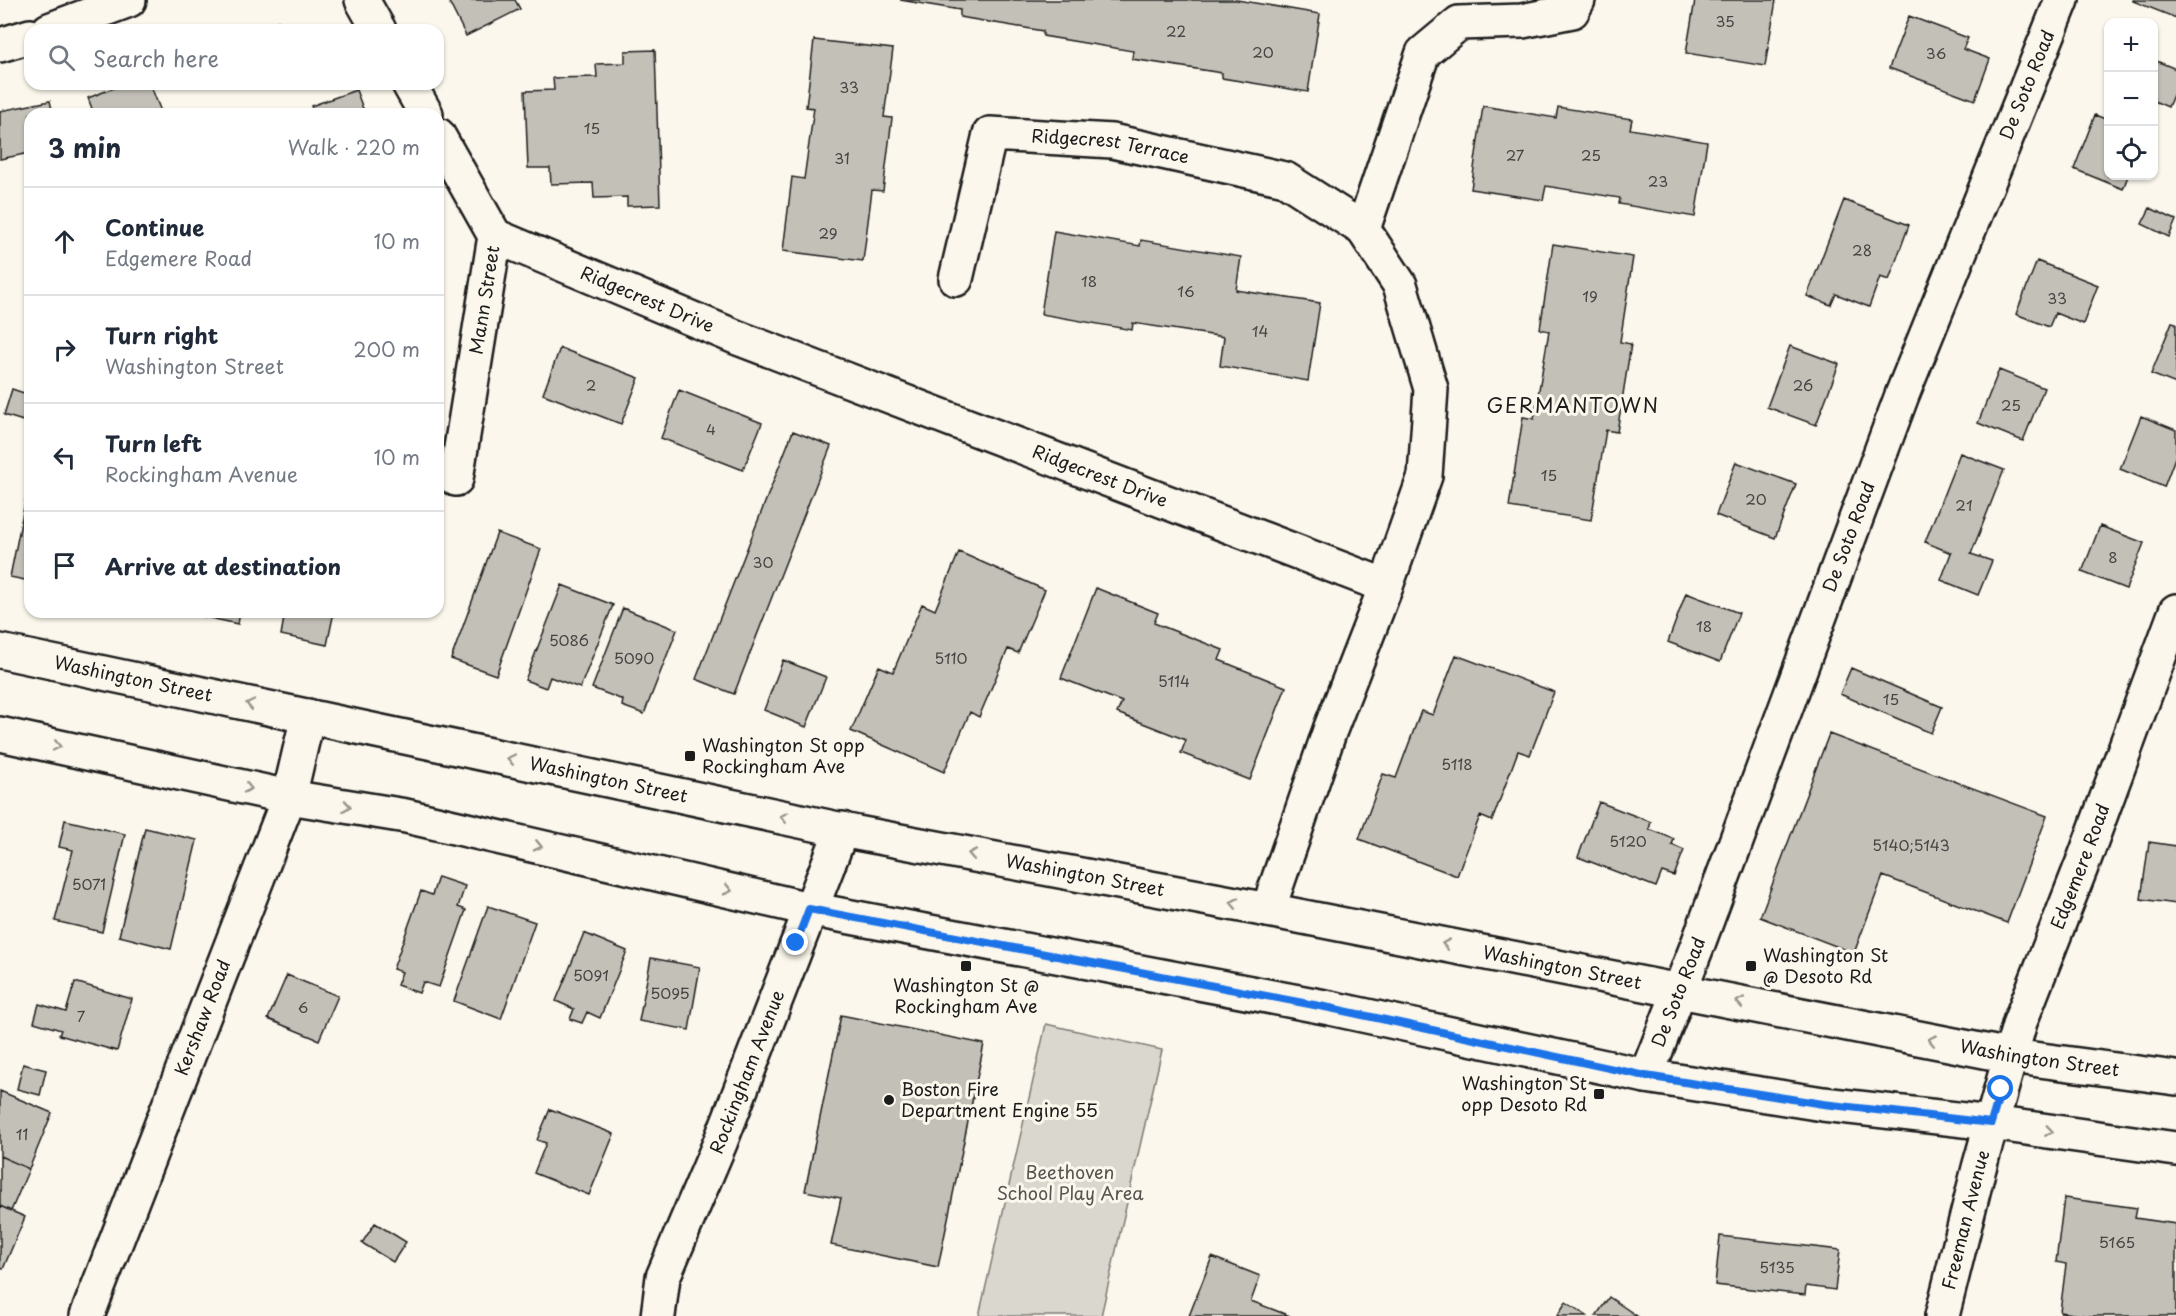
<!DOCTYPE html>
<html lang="en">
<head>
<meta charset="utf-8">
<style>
  :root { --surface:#fff; --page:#f2f2f3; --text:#1f2937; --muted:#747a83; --line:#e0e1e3 }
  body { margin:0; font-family:"Playpen Sans",sans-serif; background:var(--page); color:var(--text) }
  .controls { position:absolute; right:18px; top:18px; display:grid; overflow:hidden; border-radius:12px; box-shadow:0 2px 4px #0004 }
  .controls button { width:54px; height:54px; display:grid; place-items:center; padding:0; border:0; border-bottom:2px solid var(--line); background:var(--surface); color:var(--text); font:30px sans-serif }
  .stop { position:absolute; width:18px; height:18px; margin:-14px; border:4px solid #1a73e8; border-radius:50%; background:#fff }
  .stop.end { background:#1a73e8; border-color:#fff; box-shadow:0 2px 6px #0008 }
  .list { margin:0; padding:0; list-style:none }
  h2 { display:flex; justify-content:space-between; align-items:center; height:78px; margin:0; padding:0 24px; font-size:26px }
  h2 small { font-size:20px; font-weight:400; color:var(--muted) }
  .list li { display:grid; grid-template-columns:39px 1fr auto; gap:18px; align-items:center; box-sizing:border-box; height:108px; padding:0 24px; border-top:2px solid var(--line) }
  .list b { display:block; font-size:22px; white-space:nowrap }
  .list p { margin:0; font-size:20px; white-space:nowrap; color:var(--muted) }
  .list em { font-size:20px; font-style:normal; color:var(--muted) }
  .icon { flex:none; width:33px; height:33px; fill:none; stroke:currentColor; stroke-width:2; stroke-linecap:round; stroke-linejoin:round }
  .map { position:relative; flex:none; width:2176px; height:1316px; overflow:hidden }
  .search { position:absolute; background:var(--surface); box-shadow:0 2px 4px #0004; left:24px; top:24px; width:420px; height:66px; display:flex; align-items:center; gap:15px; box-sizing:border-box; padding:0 21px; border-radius:18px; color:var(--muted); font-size:22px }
  .panel { position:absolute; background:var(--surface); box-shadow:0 2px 4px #0004; left:24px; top:108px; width:420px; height:510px; border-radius:18px }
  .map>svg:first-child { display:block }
</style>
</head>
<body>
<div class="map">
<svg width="2176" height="1316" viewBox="0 0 2176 1316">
  <rect width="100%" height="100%" fill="#fbf7ec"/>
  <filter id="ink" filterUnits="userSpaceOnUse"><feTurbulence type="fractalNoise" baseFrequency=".0167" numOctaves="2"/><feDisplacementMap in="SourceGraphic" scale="12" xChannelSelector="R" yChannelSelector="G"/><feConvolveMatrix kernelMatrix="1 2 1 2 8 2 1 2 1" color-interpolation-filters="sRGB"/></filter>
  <g filter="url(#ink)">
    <!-- green -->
    <path fill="#dad7ce" stroke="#7b7a75" stroke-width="1.5" d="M1046 1024 1162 1050 1101 1316H979Z"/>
    <!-- building -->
    <path fill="#c3c0b8" stroke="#1c1c1c" stroke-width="1.5" d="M448 0H515L520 9 466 36Z
      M900 0H1237L1320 14 1308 92 1222 78V73L1132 59 1133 51 1043 36V31L960 17V10Z
      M1695 0H1776L1765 66 1686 53Z
      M2133 0H2176V18L2133 1Z
      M1909 16 1968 38 1963 49 1990 59 1975 100 1889 68Z
      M278 21 281 30H258Z
      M814 40 893 49 884 117 892 118 883 191 872 190 863 261 783 251 792 177 804 179 814 108 806 107Z
      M655 50 660 205 627 206V197L594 198 593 183 551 184 550 168H528L525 91 554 90 553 78 597 77 596 64 625 63V51Z
      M2154 60 2176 69V88L2168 107 2154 101Z
      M124 84H150L162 114H94L88 98Z
      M356 90 365 114H314L311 106Z
      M50 101 53 114H30V153L0 159V111Z
      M1483 106 1556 118 1558 107 1632 119 1630 129 1707 142 1695 217 1619 204 1620 198 1546 186 1543 200 1471 189Z
      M2095 115 2108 120V176H2128L2123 189 2074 169Z
      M1844 200 1909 225 1889 280 1880 277 1869 307 1836 294 1831 305 1807 296Z
      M2150 208 2176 220 2169 237 2142 224Z
      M1054 231 1140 246 1141 240 1241 257 1236 290 1320 303 1308 381 1220 366 1224 337 1133 323 1132 330 1041 314Z
      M1553 244 1633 257 1620 342 1631 344 1617 432 1606 430 1591 520 1509 507 1523 417 1534 419 1549 331 1540 329Z
      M2037 261 2098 285 2083 324 2055 313 2049 327 2016 314Z
      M2172 322 2176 323V384L2151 374Z
      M1790 346 1839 364 1816 425 1767 407Z
      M560 348 639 378 621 424 543 394Z
      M1999 370 2044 388 2023 441 1978 423Z
      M12 389 30 395 23 421 4 415Z
      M679 390 762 423 743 470 661 438Z
      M2141 416 2176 430V455L2164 487 2120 469Z
      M793 431 831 446 734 694 696 679Z
      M1960 453 2004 470 1971 554 1992 561 1978 595 1941 580 1951 553 1925 542Z
      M1736 462 1796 484 1775 538 1716 515Z
      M30 478V581L10 577Z
      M2100 526 2144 543 2126 589 2082 572Z
      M497 533 541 549 496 675 451 659Z
      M959 552 1045 590 1018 653 1008 649 979 717 970 712 944 772 851 731 879 666 893 672 922 604 935 610Z
      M562 585 613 605 580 688 550 677 546 688 525 680Z
      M1096 588 1158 613 1154 623 1223 650 1219 660 1286 687 1250 780 1181 753 1186 740 1117 713 1122 702 1061 678Z
      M1686 593 1739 613 1720 662 1668 642Z
      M623 608 677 630 644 714 622 706 623 700 592 688Z
      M191 612H240L238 624 191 614Z
      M285 612H334L327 645 281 635Z
      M1456 655 1554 692 1530 755 1518 751 1492 821 1480 816 1457 876 1359 839 1383 774 1396 778 1421 711 1433 715Z
      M783 660 826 677 806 727 764 710Z
      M1851 668 1942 707 1931 733 1840 694Z
      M1829 734 2047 816 2007 923 1883 876 1854 953 1760 917Z
      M1599 802 1651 822 1649 829 1674 839 1672 845 1684 850 1674 876 1662 872 1656 887 1578 857Z
      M65 820 125 834 102 932 55 921 73 850 59 847Z
      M145 828 197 840 171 949 119 936Z
      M2149 842 2176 846V904L2141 899Z
      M438 877 465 886 458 907 466 910 439 987 423 982 419 993 397 985 402 972 393 969 421 891 432 895Z
      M488 906 535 922 501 1019 454 1001Z
      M584 933 627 951 600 1018 587 1012 582 1023 570 1019 574 1009 556 1001Z
      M651 958 700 967 689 1030 639 1021Z
      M287 975 338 996 319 1040 268 1019Z
      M75 982 132 999 117 1051 59 1035 61 1030 34 1022 39 1004 66 1012Z
      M841 1015 984 1044 938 1267 831 1245 841 1198 805 1191Z
      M23 1064 46 1070 40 1095 17 1089Z
      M0 1091 52 1113 29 1169 0 1156Z
      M550 1109 614 1134 589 1195 534 1173 546 1143 537 1140Z
      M0 1156 29 1169 11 1211 0 1206Z
      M2064 1198 2137 1208 2135 1218 2176 1224V1316H2088L2060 1312 2066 1264 2056 1262Z
      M0 1206 25 1217 3 1269 0 1268Z
      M375 1223 406 1242 393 1262 362 1243Z
      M1720 1236 1840 1250 1835 1290 1806 1286 1805 1295 1715 1285Z
      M1212 1257 1260 1276 1251 1301 1290 1316H1189Z
      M1609 1297 1637 1316H1596Z
      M1566 1302 1587 1316H1557Z"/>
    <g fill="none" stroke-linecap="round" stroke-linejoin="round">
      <!-- minor casing -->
      <g stroke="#1c1c1c" stroke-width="38">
        <g id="minor">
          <path d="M362 0 379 30"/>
          <path d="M49 30 129 0"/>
          <path d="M0 45 30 36"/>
          <path d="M409 84 426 114"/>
          <path d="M438 135 495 236 456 479"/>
          <path d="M1363 229 1423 53 1459 23 1522 21 1572 11 1578 0"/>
          <path id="s1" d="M495 236 738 338 1386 586"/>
          <path id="s2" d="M956 279 990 134 1112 141 1285 179 1363 229 1400 285 1431 389 1425 476 1386 586 1330 730 1268 910"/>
          <path id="s3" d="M1646 1076 1698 944 1902 395 2062 0"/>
          <path id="s4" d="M87 1316 289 797 308 716"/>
          <path id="s5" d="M658 1316 663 1277 720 1143 842 829"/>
          <path id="s6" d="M1942 1316 1979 1168 2020 1022 2085 857 2176 611"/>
        </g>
      </g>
      <!-- major casing -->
      <g stroke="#1c1c1c" stroke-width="38">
        <g id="major">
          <path id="s7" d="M0 651 857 833 1268 910 2010 1056 2176 1078"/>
          <path d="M0 734 289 797 406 816 809 909 1330 1008 1646 1076 1823 1104 1991 1123 2176 1149"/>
        </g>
      </g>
      <!-- minor -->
      <use href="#minor" stroke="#fbf7ec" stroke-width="33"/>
      <!-- major -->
      <use href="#major" stroke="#fbf7ec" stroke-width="33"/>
    </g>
    <!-- one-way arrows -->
    <defs><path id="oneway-chevron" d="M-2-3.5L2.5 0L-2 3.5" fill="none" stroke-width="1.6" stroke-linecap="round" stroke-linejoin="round" transform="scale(1.5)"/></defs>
    <g stroke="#97948e">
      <use href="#oneway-chevron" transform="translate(250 704) rotate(-168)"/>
      <use href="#oneway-chevron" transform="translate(57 746) rotate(12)"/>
      <use href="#oneway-chevron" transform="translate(511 759) rotate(-168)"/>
      <use href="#oneway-chevron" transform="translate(248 788) rotate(12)"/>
      <use href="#oneway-chevron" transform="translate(347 806) rotate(9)"/>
      <use href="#oneway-chevron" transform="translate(784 817) rotate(-168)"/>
      <use href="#oneway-chevron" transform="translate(538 846) rotate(13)"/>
      <use href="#oneway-chevron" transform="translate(972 854) rotate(-169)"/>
      <use href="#oneway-chevron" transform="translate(728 890) rotate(13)"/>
      <use href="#oneway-chevron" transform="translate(1234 903) rotate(-169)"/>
      <use href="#oneway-chevron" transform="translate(1446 944) rotate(-169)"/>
      <use href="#oneway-chevron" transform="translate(1740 1002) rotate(-169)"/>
      <use href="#oneway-chevron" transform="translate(1932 1040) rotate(-169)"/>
      <use href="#oneway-chevron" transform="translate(2049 1131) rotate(8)"/>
    </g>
  </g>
  <g fill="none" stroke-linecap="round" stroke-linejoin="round" filter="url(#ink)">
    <!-- route -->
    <path stroke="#1a73e8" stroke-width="8" d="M796 943 809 909 1330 1008 1646 1076 1823 1104 1991 1123 2001 1089"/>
  </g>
  <!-- markers -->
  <g fill="#1c1c1c" stroke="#fbf7ec" stroke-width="2">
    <rect x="684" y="750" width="12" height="12" rx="3"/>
    <rect x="960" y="960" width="12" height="12" rx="3"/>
    <rect x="1745" y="960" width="12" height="12" rx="3"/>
    <rect x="1593" y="1088" width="12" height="12" rx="3"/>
    <circle cx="889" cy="1100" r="6"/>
  </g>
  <g text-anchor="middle" stroke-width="6" stroke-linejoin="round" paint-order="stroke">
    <!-- number labels -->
    <g font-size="15" fill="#464543">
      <text x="1725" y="27">35</text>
      <text x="1176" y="37">22</text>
      <text x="1263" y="58">20</text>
      <text x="1936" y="59">36</text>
      <text x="849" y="93">33</text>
      <text x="592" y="134">15</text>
      <text x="1515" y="161">27</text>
      <text x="1591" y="161">25</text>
      <text x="842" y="164">31</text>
      <text x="1658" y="187">23</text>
      <text x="828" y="239">29</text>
      <text x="1862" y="256">28</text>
      <text x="1089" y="287">18</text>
      <text x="1186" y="297">16</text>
      <text x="1590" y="302">19</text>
      <text x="2057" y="304">33</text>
      <text x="1260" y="337">14</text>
      <text x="591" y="391">2</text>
      <text x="1803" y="391">26</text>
      <text x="2011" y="411">25</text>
      <text x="711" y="435">4</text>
      <text x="1549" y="481">15</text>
      <text x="1756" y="505">20</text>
      <text x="1964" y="511">21</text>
      <text x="2113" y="563">8</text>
      <text x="763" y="568">30</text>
      <text x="1704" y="632">18</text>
      <text x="569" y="646">5086</text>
      <text x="634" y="664">5090</text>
      <text x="951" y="664">5110</text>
      <text x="1174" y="687">5114</text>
      <text x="1891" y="705">15</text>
      <text x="1457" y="770">5118</text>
      <text x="1628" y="847">5120</text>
      <text x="1911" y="851">5140;5143</text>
      <text x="89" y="890">5071</text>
      <text x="591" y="981">5091</text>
      <text x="670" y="999">5095</text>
      <text x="303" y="1013">6</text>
      <text x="81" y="1022">7</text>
      <text x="22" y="1140">11</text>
      <text x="2117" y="1248">5165</text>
      <text x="1777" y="1273">5135</text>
    </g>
    <!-- street labels -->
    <g font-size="18" fill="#1c1c1c" stroke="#fbf7ec">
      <text dy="6" stroke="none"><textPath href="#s3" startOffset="1062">De Soto Road</textPath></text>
      <text dy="6" stroke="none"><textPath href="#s2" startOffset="270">Ridgecrest Terrace</textPath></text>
      <text transform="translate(485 300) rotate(-81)" y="6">Mann Street</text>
      <text dy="6" stroke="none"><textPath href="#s1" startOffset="165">Ridgecrest Drive</textPath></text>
      <text dy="6" stroke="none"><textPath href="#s1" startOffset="651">Ridgecrest Drive</textPath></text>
      <text dy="6" stroke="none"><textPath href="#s3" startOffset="576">De Soto Road</textPath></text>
      <text dy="6" stroke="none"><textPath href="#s7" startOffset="136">Washington Street</textPath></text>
      <text dy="6" stroke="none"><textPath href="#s7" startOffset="622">Washington Street</textPath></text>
      <text dy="6" stroke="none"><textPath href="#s6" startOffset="471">Edgemere Road</textPath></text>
      <text dy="6" stroke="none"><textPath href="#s7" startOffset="1108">Washington Street</textPath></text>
      <text dy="6" stroke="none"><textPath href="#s7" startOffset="1594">Washington Street</textPath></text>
      <text dy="6" stroke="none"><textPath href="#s3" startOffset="90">De Soto Road</textPath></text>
      <text dy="6" stroke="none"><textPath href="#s4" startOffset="320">Kershaw Road</textPath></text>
      <text dy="6" stroke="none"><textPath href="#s7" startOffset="2080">Washington Street</textPath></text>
      <text dy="6" stroke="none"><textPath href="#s5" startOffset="261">Rockingham Avenue</textPath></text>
      <text dy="6" stroke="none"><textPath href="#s6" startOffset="99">Freeman Avenue</textPath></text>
    </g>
    <!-- poi labels -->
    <g font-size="18" fill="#1c1c1c" stroke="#fbf7ec" text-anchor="start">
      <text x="702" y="752">Washington St opp<tspan x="702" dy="21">Rockingham Ave</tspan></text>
      <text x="1763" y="962">Washington St<tspan x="1763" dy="21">@ Desoto Rd</tspan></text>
      <text x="966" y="992" text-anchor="middle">Washington St @<tspan x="966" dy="21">Rockingham Ave</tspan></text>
      <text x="1587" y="1090" text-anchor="end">Washington St<tspan x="1587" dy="21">opp Desoto Rd</tspan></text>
      <text x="901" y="1096">Boston Fire<tspan x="901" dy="21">Department Engine 55</tspan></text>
    </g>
    <!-- park labels -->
    <g font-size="18" fill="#555451" stroke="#fbf7ec">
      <text x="1070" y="1179">Beethoven<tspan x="1070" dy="21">School Play Area</tspan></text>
    </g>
    <!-- neighbourhood labels -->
    <g font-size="20" letter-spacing="1.5" fill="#1c1c1c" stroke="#fbf7ec">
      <text x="1573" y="413">GERMANTOWN</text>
    </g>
  </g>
</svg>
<div class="controls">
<button>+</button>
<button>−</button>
<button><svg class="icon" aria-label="locate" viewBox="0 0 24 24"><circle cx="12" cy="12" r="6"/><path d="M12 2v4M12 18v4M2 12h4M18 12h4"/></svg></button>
</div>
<div class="stop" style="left:2001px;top:1089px"></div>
<div class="stop end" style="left:796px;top:943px"></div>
<div class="search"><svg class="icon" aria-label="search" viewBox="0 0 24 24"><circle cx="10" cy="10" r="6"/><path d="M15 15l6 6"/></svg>Search here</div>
<section class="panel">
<h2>3 min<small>Walk · 220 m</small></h2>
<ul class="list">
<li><svg class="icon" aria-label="ahead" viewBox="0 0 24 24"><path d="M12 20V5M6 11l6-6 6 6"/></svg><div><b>Continue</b><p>Edgemere Road</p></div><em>10 m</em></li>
<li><svg class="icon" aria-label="right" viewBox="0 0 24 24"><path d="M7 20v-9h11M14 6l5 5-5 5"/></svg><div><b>Turn right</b><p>Washington Street</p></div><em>200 m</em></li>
<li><svg class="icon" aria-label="left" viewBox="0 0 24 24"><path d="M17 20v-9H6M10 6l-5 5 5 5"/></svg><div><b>Turn left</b><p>Rockingham Avenue</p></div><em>10 m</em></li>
<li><svg class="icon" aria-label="arrive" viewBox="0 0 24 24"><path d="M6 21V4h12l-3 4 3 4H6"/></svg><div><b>Arrive at destination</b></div></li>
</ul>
</section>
</div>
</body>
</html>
